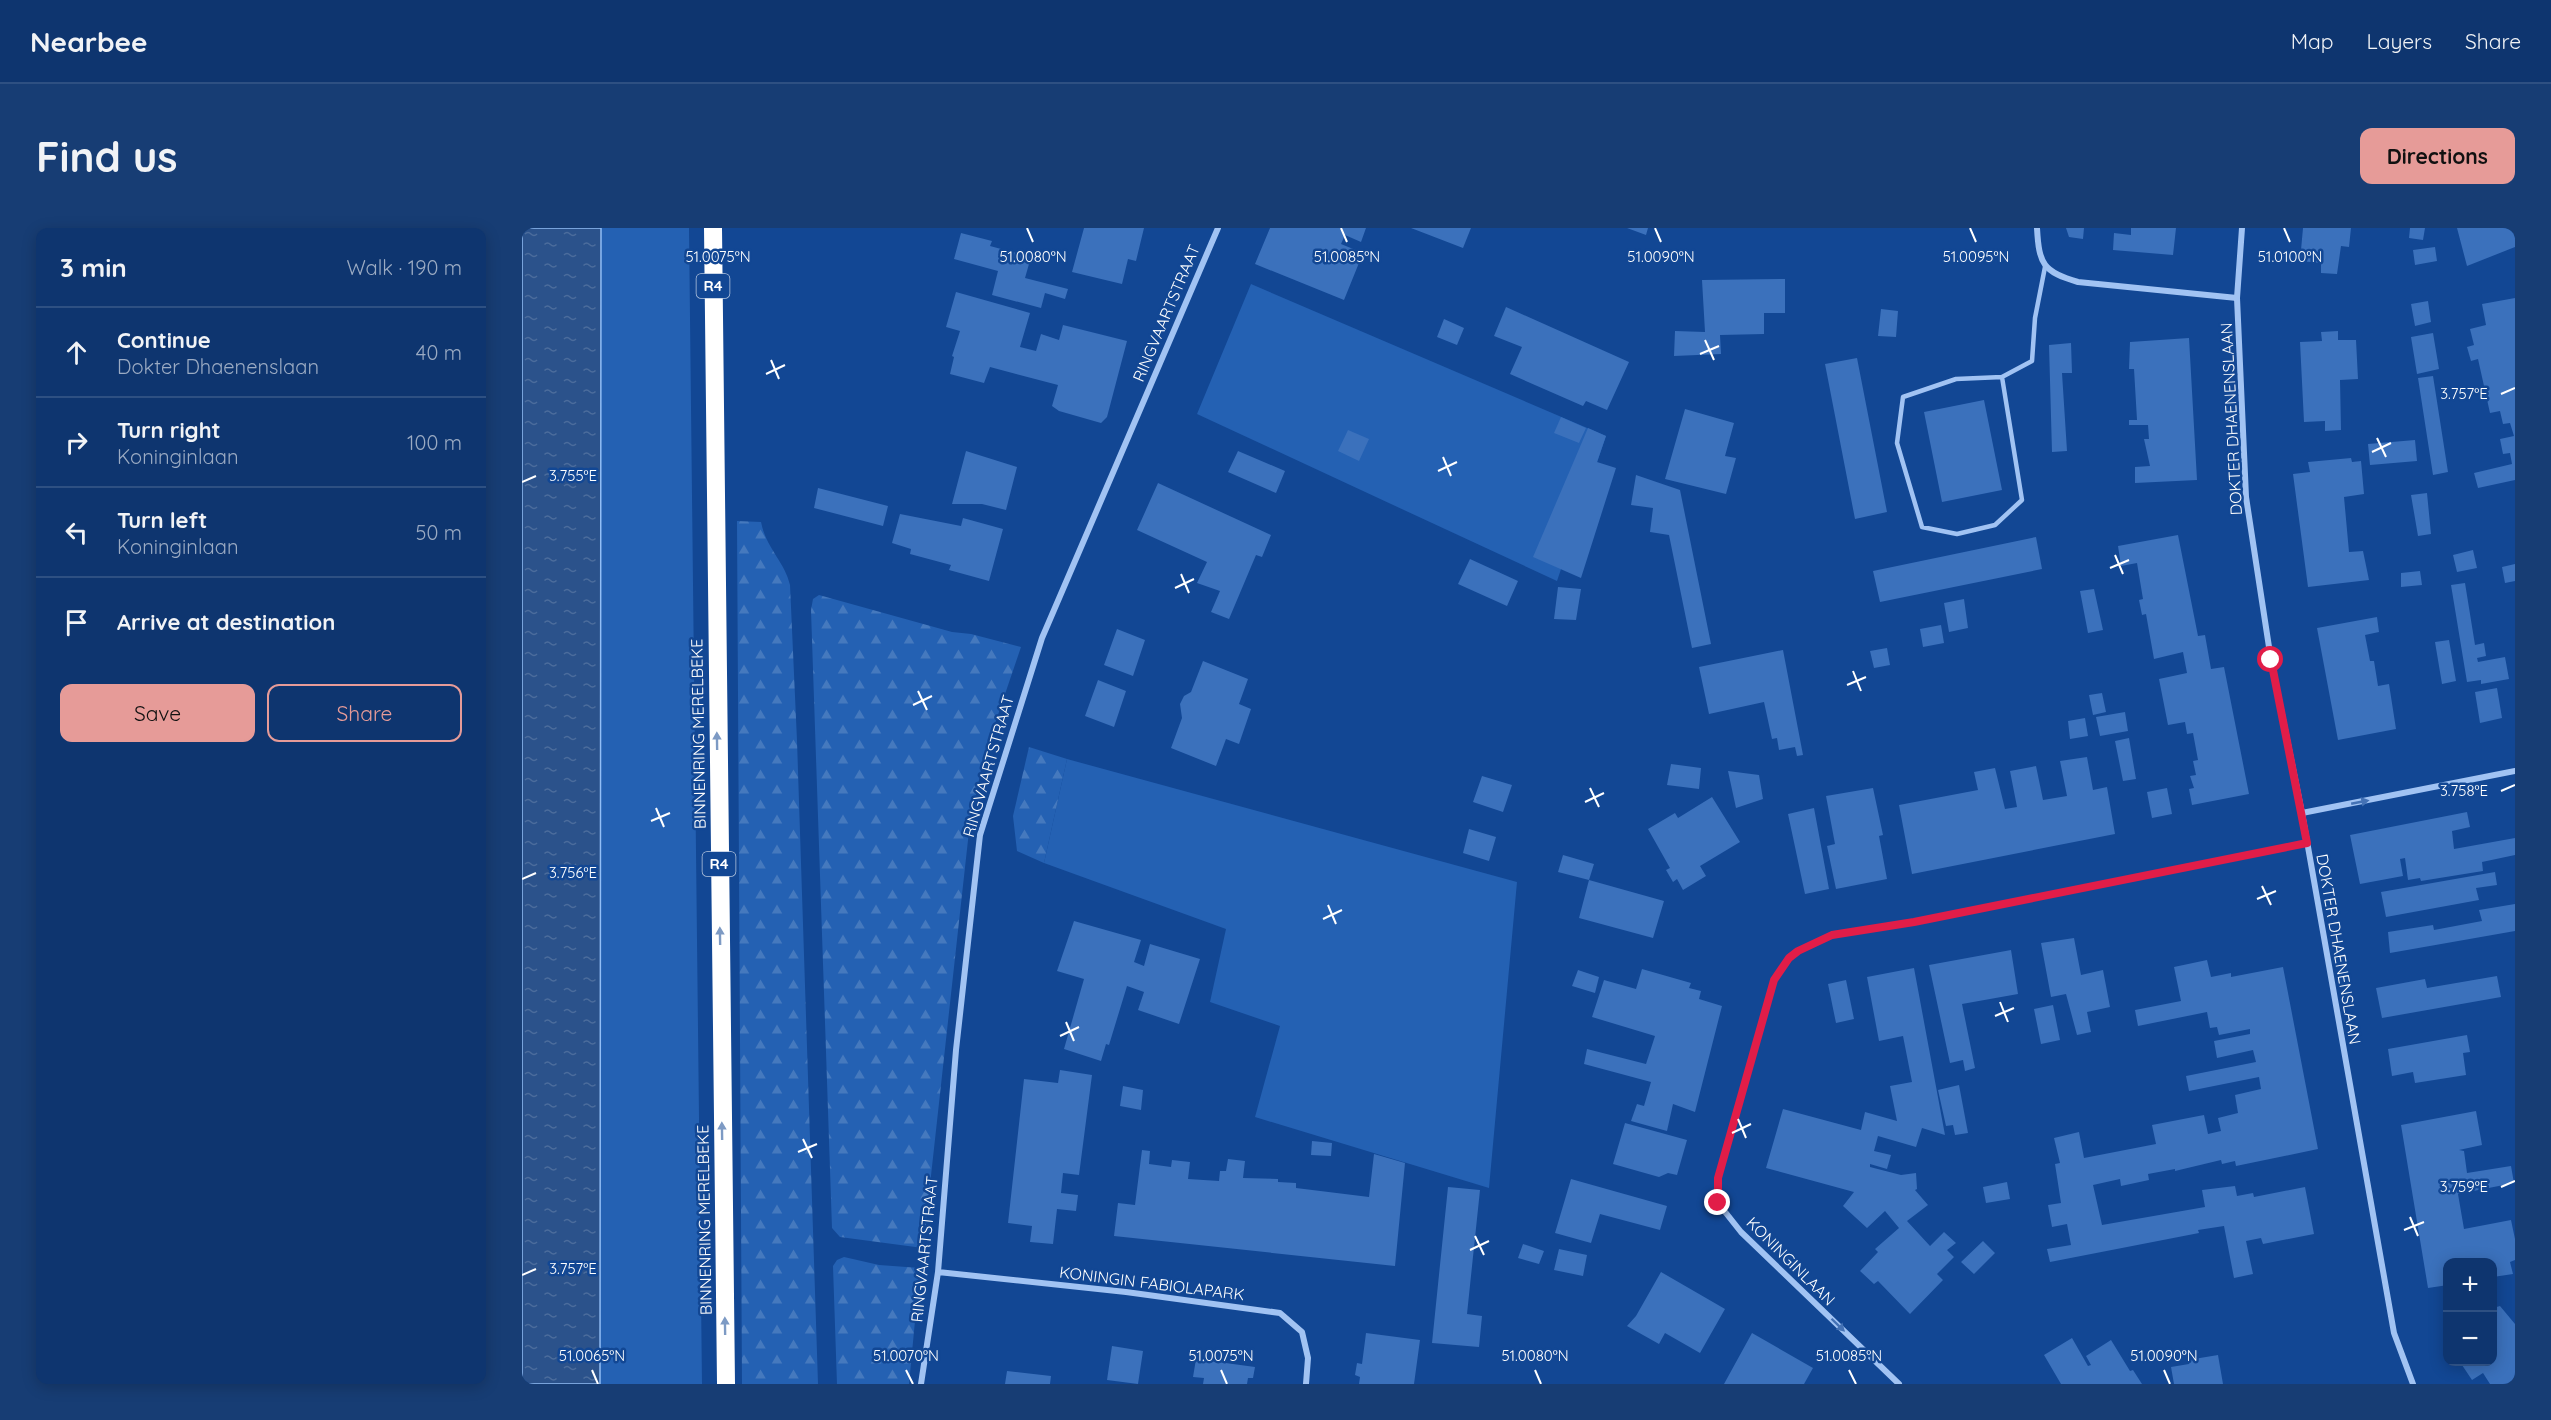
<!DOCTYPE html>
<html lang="en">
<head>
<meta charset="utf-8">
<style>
  :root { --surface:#0e356f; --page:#173d74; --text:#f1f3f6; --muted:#9babc3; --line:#2e5082; --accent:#e69b98 }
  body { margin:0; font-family:Quicksand,sans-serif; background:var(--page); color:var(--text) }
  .controls { position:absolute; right:18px; bottom:18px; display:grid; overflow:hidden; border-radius:12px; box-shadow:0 3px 15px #0003 }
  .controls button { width:54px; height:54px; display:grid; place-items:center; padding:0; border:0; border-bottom:2px solid var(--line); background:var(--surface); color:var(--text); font:30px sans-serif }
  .stop { position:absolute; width:18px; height:18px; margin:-14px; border:4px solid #e11d48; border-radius:50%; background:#fff }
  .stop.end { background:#e11d48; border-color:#fff; box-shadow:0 2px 6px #0008 }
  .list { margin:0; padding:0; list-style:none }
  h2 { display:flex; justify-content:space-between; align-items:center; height:78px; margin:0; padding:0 24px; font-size:26px }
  h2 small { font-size:20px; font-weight:400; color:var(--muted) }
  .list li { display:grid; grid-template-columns:39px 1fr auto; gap:18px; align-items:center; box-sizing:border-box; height:90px; padding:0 24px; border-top:2px solid var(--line) }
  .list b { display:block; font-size:22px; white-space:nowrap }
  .list p { margin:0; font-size:20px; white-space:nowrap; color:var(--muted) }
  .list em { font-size:20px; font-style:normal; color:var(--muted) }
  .actions { display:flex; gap:12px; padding:18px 24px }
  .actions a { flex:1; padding:14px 0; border:2px solid var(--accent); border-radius:12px; text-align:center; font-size:21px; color:var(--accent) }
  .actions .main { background:var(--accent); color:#111 }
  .icon { flex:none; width:33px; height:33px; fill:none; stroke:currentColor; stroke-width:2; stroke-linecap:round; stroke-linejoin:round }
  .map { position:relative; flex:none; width:1993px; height:1156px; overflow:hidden; border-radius:12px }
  header { display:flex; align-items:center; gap:36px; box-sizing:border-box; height:84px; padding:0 30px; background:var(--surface); border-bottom:2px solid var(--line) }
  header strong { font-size:28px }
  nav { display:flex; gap:33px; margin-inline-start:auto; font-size:21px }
  .intro { display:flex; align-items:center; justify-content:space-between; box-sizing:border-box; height:144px; padding:0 36px }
  h1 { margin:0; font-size:42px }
  .button { padding:15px 27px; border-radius:12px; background:var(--accent); color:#111; font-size:21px; font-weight:700 }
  main { display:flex; gap:36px; padding:0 36px }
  aside { flex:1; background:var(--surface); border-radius:12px; box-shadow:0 3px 15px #0003 }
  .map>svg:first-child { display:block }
</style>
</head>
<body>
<header>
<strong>Nearbee</strong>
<nav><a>Map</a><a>Layers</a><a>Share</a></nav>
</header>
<div class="intro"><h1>Find us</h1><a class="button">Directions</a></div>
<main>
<aside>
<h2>3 min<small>Walk · 190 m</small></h2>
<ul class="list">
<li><svg class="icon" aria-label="ahead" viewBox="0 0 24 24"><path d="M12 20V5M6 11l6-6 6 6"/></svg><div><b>Continue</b><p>Dokter Dhaenenslaan</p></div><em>40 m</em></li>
<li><svg class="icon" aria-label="right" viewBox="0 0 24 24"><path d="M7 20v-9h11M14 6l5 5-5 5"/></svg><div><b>Turn right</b><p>Koninginlaan</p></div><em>100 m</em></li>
<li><svg class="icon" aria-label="left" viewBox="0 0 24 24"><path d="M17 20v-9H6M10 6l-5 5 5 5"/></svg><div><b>Turn left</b><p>Koninginlaan</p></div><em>50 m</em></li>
<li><svg class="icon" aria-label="arrive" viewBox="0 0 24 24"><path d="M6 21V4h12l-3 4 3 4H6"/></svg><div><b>Arrive at destination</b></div></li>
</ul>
<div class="actions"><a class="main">Save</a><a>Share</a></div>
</aside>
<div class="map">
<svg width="1993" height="1156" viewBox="0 0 1993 1156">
  <defs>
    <pattern id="forest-firs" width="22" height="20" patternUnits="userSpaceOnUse" patternTransform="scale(1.5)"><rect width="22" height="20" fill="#2461b3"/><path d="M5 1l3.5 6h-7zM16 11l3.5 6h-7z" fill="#4579be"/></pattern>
    <pattern id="water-ripples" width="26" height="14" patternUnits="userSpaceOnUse" patternTransform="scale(1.5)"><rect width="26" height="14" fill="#2b528b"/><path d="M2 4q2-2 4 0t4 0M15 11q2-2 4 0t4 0" fill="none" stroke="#4b6c9c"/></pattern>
  </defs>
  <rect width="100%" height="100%" fill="#124794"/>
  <!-- grass -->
  <path fill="#2461b3" d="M79 0H167L180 1156H78Z
    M729 56 1084 208 1035 353 675 186Z
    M545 531 995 654 967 960 733 889 758 798 688 774 704 701 522 635Z"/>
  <!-- forest -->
  <path fill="url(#forest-firs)" d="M215 293 239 294C244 320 263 334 268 357L275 513 296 1156H220Z
    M297 367 430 404 449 406 499 419 461 531 447 603 401 1020 318 1009 310 1000 289 382 291 371Z
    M507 519 545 531 522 635 495 623 491 588Z
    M322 1029 357 1037 398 1040 387 1156H315L311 1038 315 1032Z"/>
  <!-- water -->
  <path fill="url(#water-ripples)" stroke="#92bef6" stroke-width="1.5" d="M0 0H79L78 1156H0Z"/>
  <!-- building -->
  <path fill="#3b71bc" d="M562 0H622L614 33 606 31 600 56 550 44Z
    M748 0H844L839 14 823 7 819 16 841 25 822 72 733 36Z
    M889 0H949L941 20Z
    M1105 0H1126L1124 7Z
    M1544 0H1562L1561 11 1547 9Z
    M1609 0H1654L1651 27 1591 22 1592 5 1609 7Z
    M1781 0H1829L1827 19 1819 18 1815 46 1799 45V35L1778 33Z
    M1888 0H1903L1901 12 1887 10Z
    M1935 0H1993V19L1945 38Z
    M439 5 470 13 468 18 509 29 503 50 546 61 543 71 523 65 519 80 470 67 476 43 432 31Z
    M1913 19 1915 33 1893 37 1891 22Z
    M1263 51V85H1242V106L1198 107 1199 126 1152 128 1153 103 1183 104 1180 52Z
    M434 64 508 85 498 119 514 123 519 106 537 112 541 97 605 113 585 189 579 195 537 183 530 178 536 157 468 139 462 155 428 146 432 129 430 128 438 103 424 99Z
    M1993 70V252L1956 260 1952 245 1990 236 1988 225 1981 226 1978 211 1992 208 1988 195 1981 196 1978 183 1968 185 1956 131 1949 133 1945 119 1952 117 1948 101 1964 97 1960 76Z
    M1906 73 1909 94 1893 98 1889 76Z
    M984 79 1107 134 1085 182 1064 173 1061 178 988 146 1000 119 972 108Z
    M1359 81 1376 83 1374 109 1356 108Z
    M922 91 942 100 935 117 915 109Z
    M1816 103V112H1834L1836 151 1818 152 1819 202 1803 203V193L1782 194 1778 114 1800 113 1799 104Z
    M1911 105 1917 141 1895 146 1889 109Z
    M1667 110 1675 252 1613 255V239L1628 238 1622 211H1627L1626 197H1607V192H1615L1612 141H1607L1608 114Z
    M1549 115 1550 145H1540L1545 223 1530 224 1527 117Z
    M1335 130 1365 284 1333 291 1303 136Z
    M1911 148 1926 244 1911 247 1896 150Z
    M1462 172 1480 262 1420 274 1402 184Z
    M1163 181 1212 195 1203 228 1214 230 1204 266 1143 251Z
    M1039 189 1064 200 1057 215 1032 205Z
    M1066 200 1084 208 1075 234 1094 240 1059 350 1011 329Z
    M826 202 847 211 837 233 816 223Z
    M1893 212 1895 233 1848 237 1846 216Z
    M444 223 495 239 484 282 460 276H430Z
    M716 223 763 243 754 265 706 244Z
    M1829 230 1830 234 1839 233 1842 266 1822 269 1827 324 1841 323 1847 352 1786 359 1771 246 1788 244 1786 234Z
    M1114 247 1158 262 1189 416 1170 420 1147 307 1128 304 1131 280 1109 277Z
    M636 255 749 307 740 329 734 327 707 391 689 384 698 363 675 355 685 334 615 302Z
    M296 260 366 278 361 298 292 280Z
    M1905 265 1909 306 1896 308 1889 267Z
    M378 286 439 298 441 290 481 301 467 353 427 342 429 337 388 326 389 321 370 315Z
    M1656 307 1676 408 1683 407 1689 441 1702 439 1727 566 1670 577 1667 561 1672 560 1668 548 1674 547 1671 533 1676 532 1671 505 1665 506 1663 494 1646 497 1637 451 1665 445 1661 424 1632 431 1624 386 1620 387 1617 372 1621 371 1615 335 1599 338 1596 318Z
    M1514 309 1520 341 1358 374 1351 343Z
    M1951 322 1955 340 1935 344 1931 327Z
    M948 331 996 353 985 378 936 356Z
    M1993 336V353L1983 355 1980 339Z
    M1898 343 1900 357 1879 359V345Z
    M1943 355 1953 417 1962 415 1964 428 1955 430 1956 434 1983 429 1987 451 1959 456V452L1945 454 1929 357Z
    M1036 359 1059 361 1054 392 1032 391Z
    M1572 361 1581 402 1566 405 1558 363Z
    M1442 371 1446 400 1427 404 1422 375Z
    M1855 389 1857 404 1843 407 1848 433H1852L1856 458 1867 456 1874 501 1816 512 1795 400Z
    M1419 397 1422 415 1401 419 1398 401Z
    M595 401 623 412 611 448 582 437Z
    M1927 412 1934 453 1920 456 1913 414Z
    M1365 420 1368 437 1352 440 1348 423Z
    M1261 422 1281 527 1275 528 1273 519 1257 522 1255 510 1250 511 1242 474 1187 486 1177 439Z
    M681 433 726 451 717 476 729 481 717 516 704 511 694 538 649 520 660 490 658 476 662 468 669 464Z
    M576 452 604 463 592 499 563 488Z
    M1975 460 1980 490 1958 495 1953 464Z
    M1580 465 1584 484 1571 487 1567 467Z
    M1603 484 1606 503 1578 508 1574 489Z
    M1563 490 1566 508 1548 511 1546 493Z
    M1607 510 1614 551 1601 553 1593 513Z
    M1565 529 1571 562 1585 559 1593 606 1390 646 1377 577 1456 562 1452 544 1473 540 1483 581 1495 579 1488 543 1514 538 1521 572 1545 568 1538 533Z
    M1149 536 1179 540 1177 561 1145 557Z
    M1206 543 1237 547 1241 571 1214 580Z
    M960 548 990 557 981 584 951 574Z
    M1351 560 1361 607 1357 608 1365 651 1314 661 1305 618 1313 616 1304 568Z
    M1645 560 1650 586 1630 590 1625 564Z
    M1190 569 1218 614 1178 638 1184 648 1161 662 1155 651 1151 654 1144 642 1148 640 1126 601 1153 585 1156 590Z
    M1292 580 1307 661 1283 666 1266 586Z
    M1945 584 1948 599 1930 603 1932 621 1993 610V627L1960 634 1961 643 1899 653 1898 650 1886 652 1883 630 1878 631 1881 648 1838 656 1828 607Z
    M947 601 974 609 967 633 941 625Z
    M1041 627 1072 636 1067 652 1036 644Z
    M1973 644 1975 657 1954 660 1957 672 1864 689 1859 664Z
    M1067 652 1142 673 1131 710 1057 690Z
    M1993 676V703L1868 725 1866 704 1911 697 1912 702 1960 693 1957 682Z
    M552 693 619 712 612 734 622 738 628 716 678 731 657 796 616 782 622 764 605 758 587 817 584 816 579 833 542 821 562 751 535 743Z
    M1552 710 1559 747 1581 742 1588 779 1565 784 1569 804 1555 807 1544 766 1529 769 1519 715Z
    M1489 722 1496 766 1440 776 1453 840 1443 843 1441 832 1428 835 1407 737Z
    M1685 732 1689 749 1709 745V749L1761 739 1796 921 1714 938 1713 933 1700 936 1699 932 1653 943V941L1626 946 1627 952 1599 958 1598 951 1571 957 1580 997 1683 979 1680 962 1713 958 1715 968 1731 965 1732 969 1783 959 1792 1006 1741 1016 1739 1010 1724 1013 1731 1046 1712 1050 1702 998 1676 1002 1677 1005 1528 1034 1525 1021 1549 1017 1545 996 1530 999 1526 977 1539 975 1533 936 1538 935 1532 910 1557 904 1562 930 1634 916 1630 897 1682 887 1686 906 1699 903 1696 890 1716 885 1713 867 1739 861 1737 849 1667 863 1664 848 1734 834 1731 822 1695 830 1692 813 1728 806V801L1697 807 1695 799 1688 800 1685 784 1616 798 1613 782 1659 773 1652 739Z
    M1392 740 1423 907 1400 900 1394 919 1356 908 1352 923 1369 927 1365 941 1348 936V939L1379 947 1394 945 1395 961 1393 962 1406 977 1385 993 1408 1018 1422 1004 1434 1015 1425 1022 1432 1029 1415 1046 1421 1052 1388 1086 1356 1053 1352 1056 1338 1043 1356 1024 1353 1021 1377 1000 1363 983 1345 1000 1321 978 1332 964 1244 940 1261 881 1339 902 1343 884 1375 893 1368 858 1390 854 1381 808 1357 813 1345 749Z
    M1120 741 1169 755 1167 760 1179 763 1177 771 1200 778 1173 884 1151 876 1145 903 1109 893 1115 876 1122 878 1129 854 1062 836 1065 821 1124 836 1133 808 1070 789 1082 752 1114 761Z
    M1056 742 1077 749 1073 765 1050 758Z
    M1975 748 1979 769 1860 790 1854 760 1903 751 1905 760Z
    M1324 752 1332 791 1314 795 1306 756Z
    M1531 777 1538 812 1519 816 1512 781Z
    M1945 807 1948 824 1941 825 1944 847 1893 855 1891 844 1870 848 1866 821Z
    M538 842 570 847 557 947 541 945 539 965 556 967 554 983 535 981 531 1016 508 1014 510 998 486 995 502 851 536 855Z
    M1437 857 1446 905 1433 907 1431 897 1424 898 1416 862Z
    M601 858 621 862 619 882 598 878Z
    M1954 883 1960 917 1937 922 1942 923 1945 945 1989 938 1992 955 1936 966 1942 1001 1989 992 1993 1011V1032L1988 1034 1991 1046 1971 1049 1970 1034H1926V1057L1906 1060 1879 897Z
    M1103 895 1165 912 1155 947 1146 945 1137 949 1091 936Z
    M790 913 810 915 809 928 789 927Z
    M620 922 628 923 627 936 649 939 650 932 668 934 666 951 697 953 698 943H704L706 931 723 933 721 950 756 951V954L774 955V960L847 969 852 926 883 935 873 1038 592 1008 596 975 613 977Z
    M1049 951 1145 978 1138 1002 1078 986 1069 1015 1033 1005Z
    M1485 954 1488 971 1464 975 1461 959Z
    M926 959 958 962 945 1086 960 1088 957 1119 910 1115Z
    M1461 1013 1473 1025 1452 1046 1439 1034Z
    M1001 1016 1022 1023 1017 1036 996 1030Z
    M1037 1021 1065 1027 1061 1048 1032 1042Z
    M1139 1044 1203 1081 1178 1125 1143 1105 1137 1116 1105 1098 1114 1088Z
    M1978 1078 1993 1096V1156H1968L1961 1145 1950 1152 1938 1134H1971V1080Z
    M844 1105 898 1112 892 1156H837L838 1149 833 1147 835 1135 840 1136Z
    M1230 1105 1291 1140 1282 1156H1202Z
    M1550 1110 1566 1138 1569 1137 1564 1128 1589 1112 1608 1143 1611 1142 1620 1156H1539L1522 1127Z
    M590 1118 621 1123 616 1156 585 1152Z
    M1696 1127 1701 1156H1652L1649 1139 1667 1136 1666 1132Z
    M674 1131 733 1139 731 1150H726L725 1156H681L682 1150 671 1149Z
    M485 1143 529 1148 528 1156H483Z"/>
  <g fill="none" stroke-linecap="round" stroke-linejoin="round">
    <!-- lane -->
    <path stroke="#a1c3f3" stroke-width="4.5" d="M1480 149 1434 151 1381 169 1375 215 1400 299 1435 306 1473 297 1500 272 1480 149 1510 133 1513 90 1523 39"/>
    <!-- street -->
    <path stroke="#a1c3f3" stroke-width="6" d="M1515 0C1517 36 1521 44 1556 54L1715 70
      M1720 0 1715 70 1724 269 1749 432 1780 585 1872 1105 1891 1156
      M1780 585 1993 543
      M416 1044 604 1064 758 1085 780 1104 786 1130 784 1156
      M399 1156 416 1044 434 822 458 607 520 410 696 0
      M1377 1156 1219 1004 1196 975V950L1252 752 1267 730 1276 723 1310 707 1392 694 1785 615"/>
    <!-- highway -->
    <path stroke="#fff" stroke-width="18" d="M191 0 204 1156"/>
  </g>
  <!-- one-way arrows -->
  <defs><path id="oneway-solid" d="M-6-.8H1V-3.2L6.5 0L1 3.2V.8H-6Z" transform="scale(1.5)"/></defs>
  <g fill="#7d9ac4">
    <use href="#oneway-solid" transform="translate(195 513) rotate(-91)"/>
    <use href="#oneway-solid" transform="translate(198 708) rotate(-91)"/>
    <use href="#oneway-solid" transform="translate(200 903) rotate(-91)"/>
    <use href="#oneway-solid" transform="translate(203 1098) rotate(-91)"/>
  </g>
  <g fill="#4472b5">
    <use href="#oneway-solid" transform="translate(1838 574) rotate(-11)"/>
    <use href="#oneway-solid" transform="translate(1316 1097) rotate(44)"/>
  </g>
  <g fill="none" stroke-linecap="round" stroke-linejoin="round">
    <!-- route -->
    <path stroke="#e11d48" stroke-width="8" d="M1196 975V950L1252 752 1267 730 1276 723 1310 707 1392 694 1785 615 1749 432"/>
  </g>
  <!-- ticks -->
  <path fill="none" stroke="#fff" stroke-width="2" d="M190 0 196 14M505 0 511 14M819 0 825 14M1133 0 1139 14M1448 0 1454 14M1762 0 1768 14M1183 112 1192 132M1178 126 1197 118M249 132 257 151M244 146 263 137M1979 166 1993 160M1855 210 1864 229M1850 224 1869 215M921 229 929 248M916 243 935 234M0 254 14 248M1593 327 1601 346M1588 340 1607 332M659 346 667 365M653 360 672 351M1331 443 1339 463M1325 457 1344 449M396 463 405 482M391 477 410 468M1068 560 1077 579M1979 563 1993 557M1063 574 1082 565M134 580 142 599M129 593 148 585M0 651 14 645M1740 658 1749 677M1735 671 1754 663M806 677 814 696M801 691 820 682M1478 774 1486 794M1473 788 1492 780M544 794 552 813M538 808 557 799M1216 891 1224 910M1210 905 1229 896M281 911 290 930M276 924 295 916M1979 959 1993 953M1888 989 1896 1008M1882 1002 1902 994M953 1008 962 1027M948 1022 967 1013M0 1047 14 1041M70 1142 76 1156M384 1142 391 1156M699 1142 705 1156M1013 1142 1019 1156M1327 1142 1334 1156M1642 1142 1648 1156"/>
  <g text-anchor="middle" stroke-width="5" stroke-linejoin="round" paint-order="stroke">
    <!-- shield labels -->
    <g fill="#124794" stroke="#b8c8df" stroke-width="1.5">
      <rect x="174.5" y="46" width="33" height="24" rx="4.5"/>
      <rect x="180.5" y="624" width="33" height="24" rx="4.5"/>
    </g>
    <g font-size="15" font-weight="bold" fill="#fff">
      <text x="191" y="63">R4</text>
      <text x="197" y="641">R4</text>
    </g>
    <!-- street labels -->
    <g font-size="16" fill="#fff" stroke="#124794">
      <text transform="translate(644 85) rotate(-67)" y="6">RINGVAARTSTRAAT</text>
      <text transform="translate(1709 191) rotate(-93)" y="6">DOKTER DHAENENSLAAN</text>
      <text transform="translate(176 506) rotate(-91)" y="6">BINNENRING MERELBEKE</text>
      <text transform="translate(466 538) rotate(-74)" y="6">RINGVAARTSTRAAT</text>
      <text transform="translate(1817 721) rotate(80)" y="6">DOKTER DHAENENSLAAN</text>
      <text transform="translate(182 992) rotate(-91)" y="6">BINNENRING MERELBEKE</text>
      <text transform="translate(402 1021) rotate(-84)" y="6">RINGVAARTSTRAAT</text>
      <text transform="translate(1269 1033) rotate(45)" y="6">KONINGINLAAN</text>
      <text transform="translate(630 1055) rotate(7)" y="6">KONINGIN FABIOLAPARK</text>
    </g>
  </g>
  <g font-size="15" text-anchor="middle" fill="#fff" stroke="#124794" stroke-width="5" stroke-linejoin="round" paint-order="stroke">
    <text x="1768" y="34">51.0100°N</text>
    <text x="196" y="34">51.0075°N</text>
    <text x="511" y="34">51.0080°N</text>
    <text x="825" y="34">51.0085°N</text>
    <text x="1139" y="34">51.0090°N</text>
    <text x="1454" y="34">51.0095°N</text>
    <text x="1942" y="171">3.757°E</text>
    <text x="51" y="253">3.755°E</text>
    <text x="1942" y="568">3.758°E</text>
    <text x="51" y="650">3.756°E</text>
    <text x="1942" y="964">3.759°E</text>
    <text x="51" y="1046">3.757°E</text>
    <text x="70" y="1133">51.0065°N</text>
    <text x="384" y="1133">51.0070°N</text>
    <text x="699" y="1133">51.0075°N</text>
    <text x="1013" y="1133">51.0080°N</text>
    <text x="1327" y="1133">51.0085°N</text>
    <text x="1642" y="1133">51.0090°N</text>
  </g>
</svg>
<div class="controls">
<button>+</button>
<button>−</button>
</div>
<div class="stop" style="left:1749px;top:432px"></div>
<div class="stop end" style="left:1196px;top:975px"></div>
</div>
</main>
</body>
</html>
